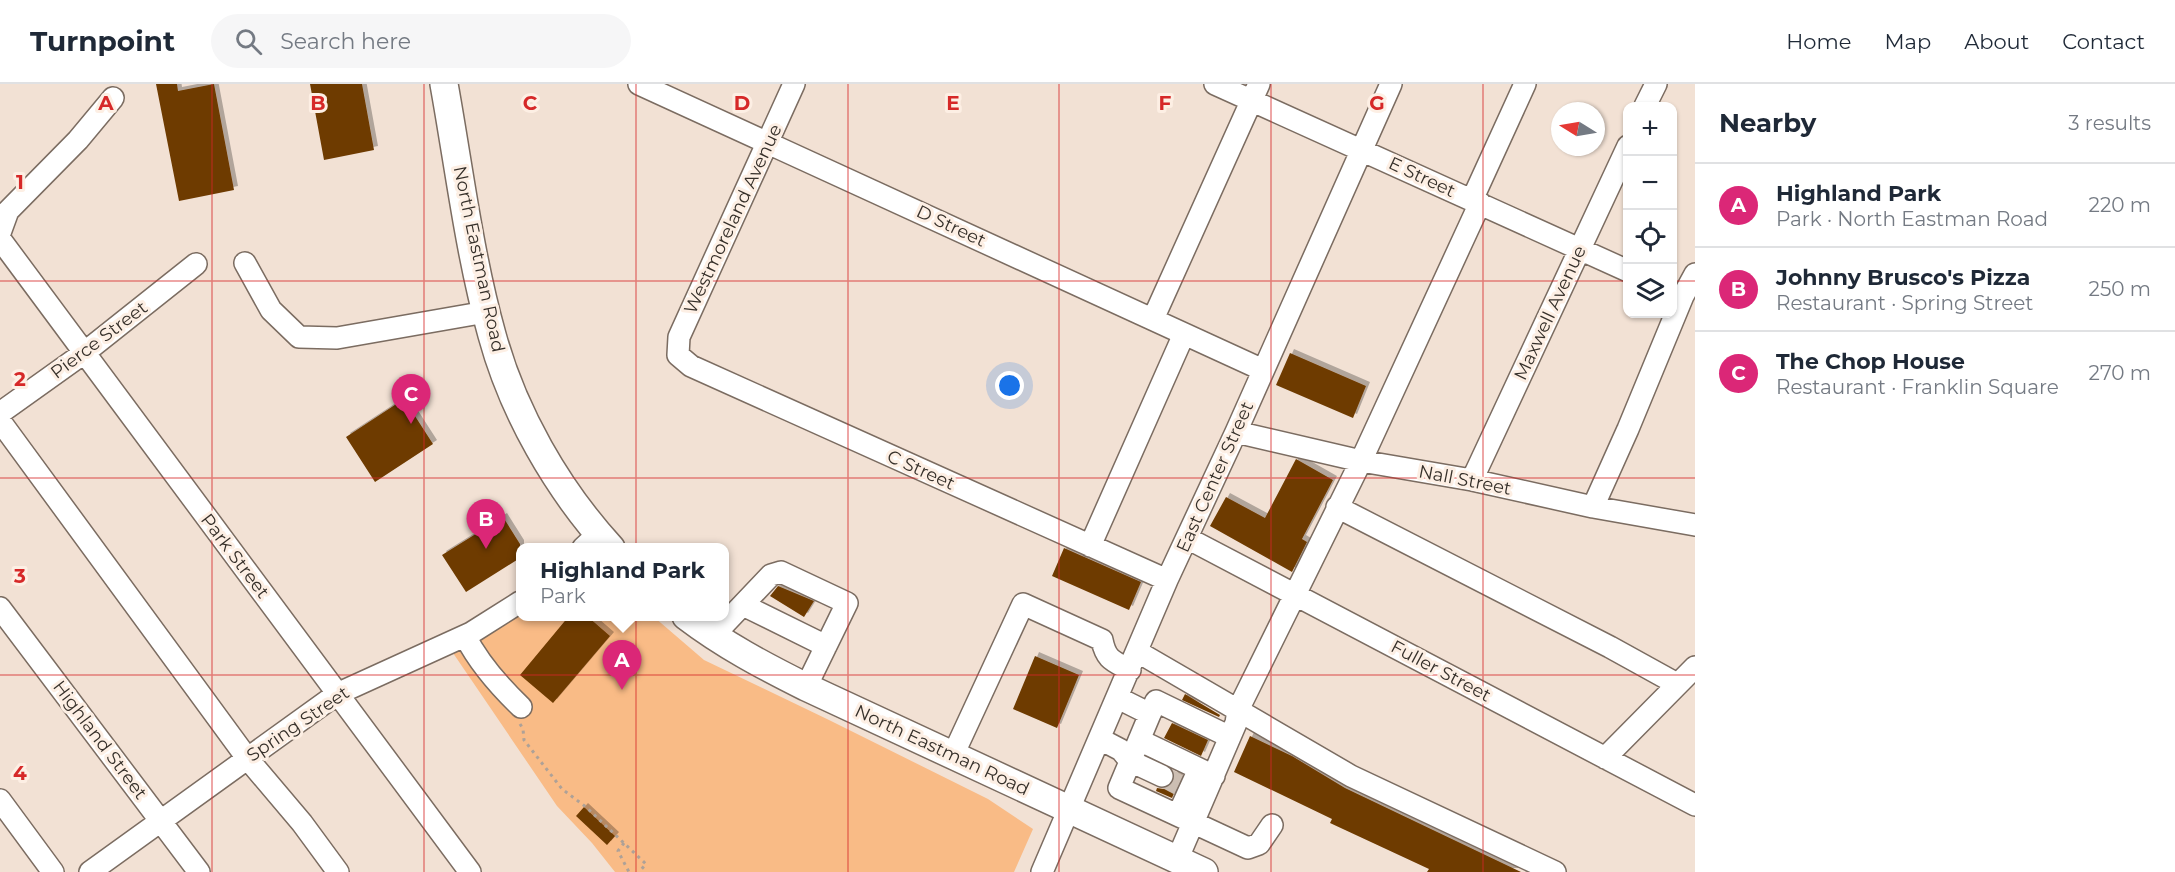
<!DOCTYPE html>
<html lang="en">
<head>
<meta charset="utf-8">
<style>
  :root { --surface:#fff; --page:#f6f6f7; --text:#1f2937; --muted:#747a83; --line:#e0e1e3; --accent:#db2777 }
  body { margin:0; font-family:Montserrat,sans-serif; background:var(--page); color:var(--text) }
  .controls { position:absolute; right:18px; top:18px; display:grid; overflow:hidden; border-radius:12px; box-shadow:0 2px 4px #0004 }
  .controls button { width:54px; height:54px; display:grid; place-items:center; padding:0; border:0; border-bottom:2px solid var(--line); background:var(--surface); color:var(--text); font:30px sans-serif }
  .compass { position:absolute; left:1551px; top:18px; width:54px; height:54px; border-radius:50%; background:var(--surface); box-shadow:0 2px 4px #0004; rotate:281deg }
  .you { position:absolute; left:1010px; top:302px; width:21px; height:21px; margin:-15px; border:4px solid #fff; border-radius:50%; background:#1a73e8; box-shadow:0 0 0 9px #1a73e833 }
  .badge { display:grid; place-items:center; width:39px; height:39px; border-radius:50%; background:var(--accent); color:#fff; font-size:20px; font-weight:700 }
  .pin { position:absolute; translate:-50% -50px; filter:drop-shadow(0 2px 3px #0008) }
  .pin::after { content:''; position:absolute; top:32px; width:21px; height:18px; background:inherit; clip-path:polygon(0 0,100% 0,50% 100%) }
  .popup { position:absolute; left:516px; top:459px; width:213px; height:78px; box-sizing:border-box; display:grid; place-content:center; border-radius:12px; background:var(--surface); filter:drop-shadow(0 2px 4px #0005); font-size:20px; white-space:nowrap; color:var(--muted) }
  .popup b { font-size:22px; color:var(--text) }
  .popup::after { content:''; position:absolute; left:50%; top:100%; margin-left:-12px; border:12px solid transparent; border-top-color:var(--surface) }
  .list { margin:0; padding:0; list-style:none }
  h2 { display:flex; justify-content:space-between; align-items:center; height:78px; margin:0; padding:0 24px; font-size:26px }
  h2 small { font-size:20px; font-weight:400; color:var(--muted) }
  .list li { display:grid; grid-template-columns:39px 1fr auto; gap:18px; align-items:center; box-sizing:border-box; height:84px; padding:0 24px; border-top:2px solid var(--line) }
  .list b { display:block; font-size:22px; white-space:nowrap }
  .list p { margin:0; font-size:20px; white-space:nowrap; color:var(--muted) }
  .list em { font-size:20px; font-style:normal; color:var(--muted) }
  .icon { flex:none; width:33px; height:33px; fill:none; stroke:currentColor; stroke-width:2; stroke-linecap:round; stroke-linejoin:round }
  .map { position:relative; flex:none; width:1695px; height:788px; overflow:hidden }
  header { display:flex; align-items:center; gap:36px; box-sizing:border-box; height:84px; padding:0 30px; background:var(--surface); border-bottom:2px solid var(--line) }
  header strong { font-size:28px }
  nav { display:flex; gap:33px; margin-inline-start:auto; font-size:21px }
  .search { width:420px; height:54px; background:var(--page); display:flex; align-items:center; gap:15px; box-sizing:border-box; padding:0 21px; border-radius:33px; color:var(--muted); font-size:22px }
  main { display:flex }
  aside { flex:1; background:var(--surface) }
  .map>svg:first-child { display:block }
</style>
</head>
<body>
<header>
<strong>Turnpoint</strong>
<div class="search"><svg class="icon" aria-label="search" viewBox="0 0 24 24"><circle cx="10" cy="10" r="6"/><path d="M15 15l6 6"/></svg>Search here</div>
<nav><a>Home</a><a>Map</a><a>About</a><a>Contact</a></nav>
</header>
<main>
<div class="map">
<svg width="1695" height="788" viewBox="0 0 1695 788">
  <defs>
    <filter id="shadow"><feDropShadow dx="4" dy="-4" stdDeviation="0" flood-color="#0004"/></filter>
  </defs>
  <rect width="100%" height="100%" fill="#f2e1d4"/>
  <!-- green -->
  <path fill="#f9bb86" d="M520 528V532L654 533 704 576 829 636 988 715 1033 745 1014 788H615L592 759 557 722 453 569Z"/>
  <!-- building -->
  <path fill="#6e3b00" filter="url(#shadow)" d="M156 0H177L178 7 214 0 234 106 179 117Z
    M310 0H362L374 66 324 76Z
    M1290 269 1366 302 1353 334 1276 301Z
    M404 315 433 360 375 398 346 353Z
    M1296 375 1333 396 1302 455 1307 458 1292 488 1210 442 1226 413 1265 434Z
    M503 433 520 460V474L466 508 442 471Z
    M1064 464 1141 498 1129 526 1052 492Z
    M778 502 814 517 804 533 770 512Z
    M569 532H587L610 552 553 619 520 591Z
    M1035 572 1079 591 1057 644 1013 625Z
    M1185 610 1220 631 1219 633 1182 616Z
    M1172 639 1208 656 1201 672 1164 654Z
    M1250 652 1292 672 1345 704 1521 788H1427L1429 785 1330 739 1332 735 1234 688Z
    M1173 687 1182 691 1172 714 1156 707 1157 704 1164 705 1170 702 1174 697Z
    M584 723 615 752 607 761 576 732Z"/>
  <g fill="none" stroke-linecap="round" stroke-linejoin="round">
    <!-- minor-tunnel -->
    <path stroke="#ccbeb2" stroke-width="21" stroke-dasharray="21 10" stroke-linecap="butt" d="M1162 692 1179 701"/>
    <!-- minor casing -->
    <g stroke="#7b6c61" stroke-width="24">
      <path id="minor" d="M639 0 1263 286
        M794 0 679 253 678 271 691 282 1167 496
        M1215 0 1628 187
        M1645 22 1656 0
        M1472 116 1525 0
        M0 149 8 127 78 56 113 14
        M0 155 470 788
        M245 179 271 226 299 253 337 254 486 228
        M1153 235 1259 0
        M0 329 84 269 196 180
        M0 337 247 674 302 739 338 788
        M1236 348 1361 377 1472 396 1593 423 1695 441
        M1472 396 1628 62
        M1337 423 1610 563 1677 600
        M1593 423 1628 345 1683 212 1695 190
        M1187 454 1695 721
        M1090 462 1184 250
        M583 464 598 450
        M743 521 826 562
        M0 524 199 788
        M465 552C479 579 499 602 521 623
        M713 552 771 491 781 488 847 519 806 603
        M1138 568 1351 692 1555 788
        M1118 614 1150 630 1119 704 1248 764 1259 760 1272 741
        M1150 630 1156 617 1230 653
        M1100 655 1121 666 1130 677 1162 692
        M1139 656 1214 692
        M953 671 1023 520 1102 556C1106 576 1113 577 1130 586
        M1605 674 1695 583
        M0 716 53 788
        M1178 731 1199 685
        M1177 776 1236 639 1238 626 1361 377 1480 119
        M90 788 337 610 471 549 520 518
        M1042 788 1167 496 1236 348 1391 0"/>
    </g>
    <!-- major casing -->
    <g stroke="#7b6c61" stroke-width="30">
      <path id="major" d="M444 0C459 83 469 169 492 251 513 328 557 405 611 464
        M686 532C724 561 764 582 806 603L1204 788"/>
    </g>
    <!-- path -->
    <path stroke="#aea197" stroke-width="3" stroke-dasharray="3 4.5" stroke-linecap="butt" d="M520 640 523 645 524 656 562 705 586 723 646 780 639 788
      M624 759 618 767 629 788"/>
    <!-- minor -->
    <use href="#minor" stroke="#fff" stroke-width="21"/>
    <!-- major -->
    <use href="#major" stroke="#fff" stroke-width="27"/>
  </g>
  <!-- grid -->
  <path fill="none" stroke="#d62828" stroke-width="1.5" stroke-opacity="0.55" d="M212 0V788M424 0V788M636 0V788M848 0V788M1059 0V788M1271 0V788M1483 0V788M0 197H1628M1672 197H1695M0 394H1695M0 591H1695"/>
  <g text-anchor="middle" stroke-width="6" stroke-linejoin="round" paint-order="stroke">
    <!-- street labels -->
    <g font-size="18" fill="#36302a" stroke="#fdefe4">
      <text transform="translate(1422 93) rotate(25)" y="6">E Street</text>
      <text transform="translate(733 135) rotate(-65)" y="6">Westmoreland Avenue</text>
      <text transform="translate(951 142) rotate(25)" y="6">D Street</text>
      <text transform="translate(479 175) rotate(78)" y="6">North Eastman Road</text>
      <text transform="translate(1550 229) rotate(-65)" y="6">Maxwell Avenue</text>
      <text transform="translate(99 256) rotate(-37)" y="6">Pierce Street</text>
      <text transform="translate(921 386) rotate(24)" y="6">C Street</text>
      <text transform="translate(1215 393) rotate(-66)" y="6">East Center Street</text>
      <text transform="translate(1465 396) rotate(11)" y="6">Nall Street</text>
      <text transform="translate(235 472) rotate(53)" y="6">Park Street</text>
      <text transform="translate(1441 587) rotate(28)" y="6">Fuller Street</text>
      <text transform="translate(298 640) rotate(-34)" y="6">Spring Street</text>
      <text transform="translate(100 656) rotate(53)" y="6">Highland Street</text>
      <text transform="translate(942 666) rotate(25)" y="6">North Eastman Road</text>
    </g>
  </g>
  <g font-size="20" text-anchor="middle" font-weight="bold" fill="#d62828" stroke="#fdefe4" stroke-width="6" stroke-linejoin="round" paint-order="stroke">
    <text x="106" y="26">A</text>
    <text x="318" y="26">B</text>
    <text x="530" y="26">C</text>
    <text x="742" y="26">D</text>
    <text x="953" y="26">E</text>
    <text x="1165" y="26">F</text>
    <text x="1377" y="26">G</text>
    <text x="20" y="105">1</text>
    <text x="20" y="302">2</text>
    <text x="20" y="499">3</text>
    <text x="20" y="696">4</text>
  </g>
</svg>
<div class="controls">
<button>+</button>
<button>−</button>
<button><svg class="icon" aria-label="locate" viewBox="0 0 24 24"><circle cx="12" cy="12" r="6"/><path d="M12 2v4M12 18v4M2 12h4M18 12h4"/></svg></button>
<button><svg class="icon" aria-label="layers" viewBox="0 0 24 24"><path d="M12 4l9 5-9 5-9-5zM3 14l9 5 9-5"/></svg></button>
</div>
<svg class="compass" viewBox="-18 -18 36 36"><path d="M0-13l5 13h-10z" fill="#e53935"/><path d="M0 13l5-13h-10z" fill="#747a83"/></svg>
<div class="you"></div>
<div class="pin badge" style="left:622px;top:606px">A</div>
<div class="popup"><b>Highland Park</b>Park</div>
<div class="pin badge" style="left:486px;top:465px">B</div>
<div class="pin badge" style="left:411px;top:340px">C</div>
</div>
<aside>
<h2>Nearby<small>3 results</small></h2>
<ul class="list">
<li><span class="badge">A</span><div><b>Highland Park</b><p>Park · North Eastman Road</p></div><em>220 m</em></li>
<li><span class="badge">B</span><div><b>Johnny Brusco's Pizza</b><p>Restaurant · Spring Street</p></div><em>250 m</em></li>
<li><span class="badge">C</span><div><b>The Chop House</b><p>Restaurant · Franklin Square</p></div><em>270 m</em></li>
</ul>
</aside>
</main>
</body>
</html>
